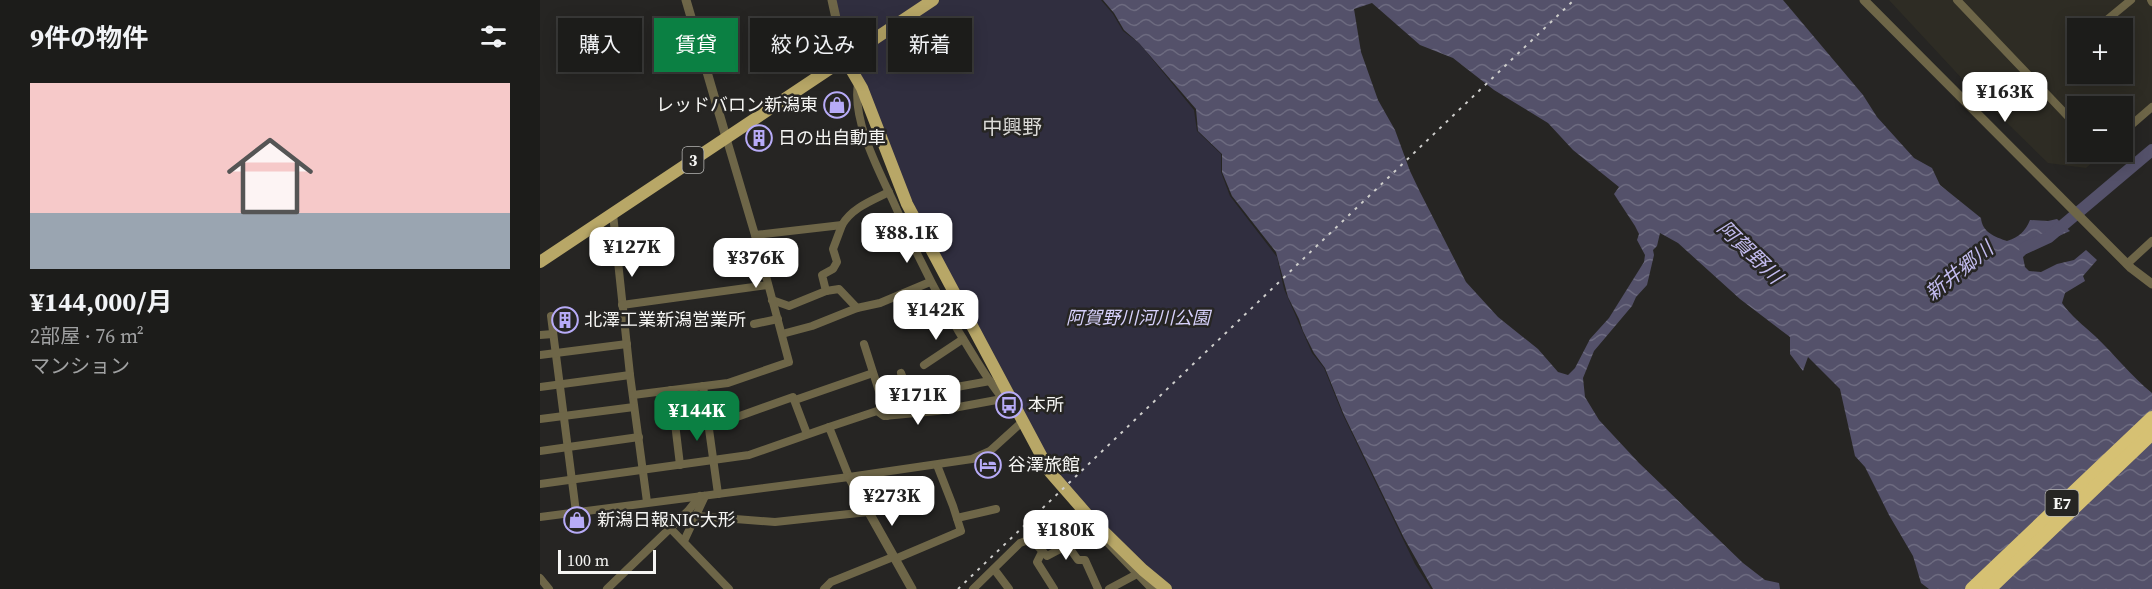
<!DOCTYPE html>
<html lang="ja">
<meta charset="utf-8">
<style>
body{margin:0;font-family:"Source Serif 4","Noto Sans JP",serif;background:#252523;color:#f1f3f6;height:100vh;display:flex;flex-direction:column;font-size:22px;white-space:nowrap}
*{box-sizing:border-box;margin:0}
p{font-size:20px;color:#a0a1a2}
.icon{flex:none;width:33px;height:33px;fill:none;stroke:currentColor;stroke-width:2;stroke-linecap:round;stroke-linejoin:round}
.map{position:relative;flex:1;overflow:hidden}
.drawer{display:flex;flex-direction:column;background:#1c1c1a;width:540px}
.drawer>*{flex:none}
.guide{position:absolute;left:18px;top:18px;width:570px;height:54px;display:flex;gap:12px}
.fabs{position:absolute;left:1527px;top:18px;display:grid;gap:12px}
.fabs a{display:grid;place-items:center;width:66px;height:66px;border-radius:0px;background:#1c1c1a;box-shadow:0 3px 15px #0003,0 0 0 2px #3a3a39;font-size:30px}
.scale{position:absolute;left:18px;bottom:15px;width:98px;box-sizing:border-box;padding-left:6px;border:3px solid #f5f5f3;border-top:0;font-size:16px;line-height:21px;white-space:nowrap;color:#f5f5f3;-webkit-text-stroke:4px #262523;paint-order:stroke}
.price{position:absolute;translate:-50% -51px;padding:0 14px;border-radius:12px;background:#fff;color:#222;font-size:20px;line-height:39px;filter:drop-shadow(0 2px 3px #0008)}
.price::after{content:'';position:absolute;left:50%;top:36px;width:18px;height:14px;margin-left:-9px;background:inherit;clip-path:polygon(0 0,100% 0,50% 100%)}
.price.on{background:#0b8043;color:#fff}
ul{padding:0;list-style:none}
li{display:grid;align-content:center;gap:12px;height:318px;padding:0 30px}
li+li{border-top:2px solid #3a3a39}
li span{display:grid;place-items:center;height:186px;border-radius:0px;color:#555}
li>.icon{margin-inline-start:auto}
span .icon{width:108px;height:108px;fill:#fffc;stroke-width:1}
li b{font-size:26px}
h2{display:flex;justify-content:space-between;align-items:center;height:72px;padding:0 30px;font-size:26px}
.chip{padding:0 21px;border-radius:0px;background:#1c1c1a;box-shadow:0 3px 15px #0003,0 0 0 2px #3a3a39;font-size:21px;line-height:54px}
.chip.on{background:#0b8043;color:#fff}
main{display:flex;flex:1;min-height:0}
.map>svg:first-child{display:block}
.built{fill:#2e2c24;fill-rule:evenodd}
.green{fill:#302e3f}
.water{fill:url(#water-waves);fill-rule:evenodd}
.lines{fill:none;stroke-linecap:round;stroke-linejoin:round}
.river{stroke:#54516a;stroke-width:12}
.minor{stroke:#6e6648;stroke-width:8}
.tertiary{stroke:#6e6648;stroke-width:9}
.primary{stroke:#b8a767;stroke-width:12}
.motorway{stroke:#d6c173;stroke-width:14}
.rail{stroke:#cececc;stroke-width:2;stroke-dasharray:3 6;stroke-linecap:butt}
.labels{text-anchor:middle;stroke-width:5;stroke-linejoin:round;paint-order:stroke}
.shield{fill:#262523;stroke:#b7b7b5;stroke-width:1.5}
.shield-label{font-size:16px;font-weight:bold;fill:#f5f5f3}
.poi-label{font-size:18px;fill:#f5f5f3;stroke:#262523;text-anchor:start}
.park-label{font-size:18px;font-style:italic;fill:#d7d1fb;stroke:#262523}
.neighbourhood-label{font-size:20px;fill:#dcdbd8;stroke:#262523}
.water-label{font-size:20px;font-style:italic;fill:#c3bcef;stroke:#262523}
</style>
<main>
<section class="drawer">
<h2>9件の物件<svg class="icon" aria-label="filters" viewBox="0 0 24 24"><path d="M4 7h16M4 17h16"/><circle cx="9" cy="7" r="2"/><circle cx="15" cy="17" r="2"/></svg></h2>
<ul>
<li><span style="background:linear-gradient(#f6c9c9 70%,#9aa5b1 0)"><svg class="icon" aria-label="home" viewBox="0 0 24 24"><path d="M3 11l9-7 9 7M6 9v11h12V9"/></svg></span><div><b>¥144,000/月</b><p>2部屋 · 76 m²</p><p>マンション</p></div></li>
</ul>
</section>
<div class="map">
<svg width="1612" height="589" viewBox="0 0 1612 589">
<defs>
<pattern id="water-waves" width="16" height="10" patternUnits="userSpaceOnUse" patternTransform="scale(1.5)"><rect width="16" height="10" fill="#54516a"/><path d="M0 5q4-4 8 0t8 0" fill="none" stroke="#6d6b80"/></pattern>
</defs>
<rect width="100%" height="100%" fill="#262523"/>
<path class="built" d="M1349 0H1612V109L1583 135 1582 106H1538V152H1564L1546 168 1508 163 1427 84ZM1538 28H1582V74H1538Z"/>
<polygon class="green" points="295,0 561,0 573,14 583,31 599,43 654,110 657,131 681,154 681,172 690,196 737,257 744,289 762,330 772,353 784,368 803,415 875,564 891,589 626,589 513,471 369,200 315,66 311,49 308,48"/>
<path class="water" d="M563 0H1243L1323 95 1337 117 1374 158 1392 168 1400 185 1441 218C1442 232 1455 237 1467 241 1479 237 1485 232 1490 220L1508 221 1517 219 1530 231 1519 236 1503 238 1483 257 1485 267 1489 271 1501 272 1517 264 1534 260 1546 250 1557 260 1543 276 1545 281 1525 293 1522 303C1531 316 1543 325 1555 336 1575 355 1591 376 1612 393V589H1389L1381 583 1373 556 1349 515 1325 467 1315 456 1300 389 1268 357 1263 371 1250 354V337L1200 299 1138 243 1120 233 1117 246 1113 250 1114 255 1107 285 1096 297 1092 306 1054 351 1043 378 1045 397 1059 420 1099 463 1203 563 1225 580 1239 583 1240 589H893L864 538 804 415 785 368 774 353 763 331 759 319 748 297 736 252 692 196 682 172V154L658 131 656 109 599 43 584 30 574 13ZM832 3 880 45 913 58 954 90 1008 123 1033 150 1079 187 1074 194 1095 226 1099 234 1097 240 1105 255 1104 262 1069 318 1050 339 1035 368 1028 375 1018 372 998 349 958 317 926 282 880 192 870 171 855 130 838 100 821 52 814 9Z"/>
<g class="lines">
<polyline class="river" points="1485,248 1509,237 1612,150"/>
<g class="minor">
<polyline points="1417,0 1538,127"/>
<polyline points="1611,0 1612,2"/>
<polyline points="1557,28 1591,0"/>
<path d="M318 84C312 120 338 169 353 201 376 254 402 306 433 355 445 374 457 394 473 411"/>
<polyline points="1582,133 1612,107"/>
<polyline points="73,214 90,375 107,502"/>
<path d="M215 235 302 225C312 208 331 201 349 192"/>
<polyline points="1587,264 1612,241"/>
<polyline points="286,291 282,275 293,269 297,262 293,249 302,225"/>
<polyline points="232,300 249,306 286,291 299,289 317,308"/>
<polyline points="82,305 228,285"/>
<polyline points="11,316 36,512"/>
<polyline points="214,324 238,319"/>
<polyline points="242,334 272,326 317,308 340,303 390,282"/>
<polyline points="0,335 13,334"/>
<polyline points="324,344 347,416"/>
<polyline points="0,355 87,344"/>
<polyline points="384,365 423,339"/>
<polyline points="163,386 178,494"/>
<polyline points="0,387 90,375"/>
<polyline points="367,389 372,395 450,381"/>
<polyline points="131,390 140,465"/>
<polyline points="93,395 188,383 249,362 215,235 186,137"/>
<polyline points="341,399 367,389 361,373"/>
<polyline points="255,400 333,373"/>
<polyline points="197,417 253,397 267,434"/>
<polyline points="0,419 94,407"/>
<polyline points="289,427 337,411 344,416 397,411 462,399"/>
<polyline points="0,451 99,437"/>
<polyline points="0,484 209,455 289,427 309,477"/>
<polyline points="157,516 235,522 328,512"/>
<polyline points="0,517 309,477 432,459 450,451 483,421 481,419"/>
<polyline points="417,518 456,509"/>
<polyline points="130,528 189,589"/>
<polyline points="565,540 612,589"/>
<polyline points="144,541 165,496"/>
<polyline points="528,546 538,560 545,560 558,589"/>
<polyline points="502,552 497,562 514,589"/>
<polyline points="355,559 421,531 413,506 397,465"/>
<polyline points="454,569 469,589"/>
<polyline points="0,578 9,589"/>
<polyline points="67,589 148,511 160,496"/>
<polyline points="284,589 291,582 353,557"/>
<polyline points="433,589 480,543 491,539 507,556 541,538 554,524"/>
<polyline points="569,589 597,574"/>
</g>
<g class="tertiary">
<polyline points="146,0 186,137"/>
<polyline points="292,0 305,59"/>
<polyline points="1324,0 1591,268 1612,284"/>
<polyline points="309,477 372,589"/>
</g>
<g class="primary">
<polyline points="305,59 322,88 367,204 510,472 551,519 603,570 626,589"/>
<polyline points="0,262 393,0"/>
</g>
<g class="motorway">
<polyline points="1432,589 1612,418"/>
<polyline points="1449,589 1612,433"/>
</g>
<polyline class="rail" points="418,589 1034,0"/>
</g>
<defs>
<g id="shop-ring" transform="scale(1.35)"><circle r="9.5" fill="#262523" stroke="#b7abf7" stroke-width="1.5"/><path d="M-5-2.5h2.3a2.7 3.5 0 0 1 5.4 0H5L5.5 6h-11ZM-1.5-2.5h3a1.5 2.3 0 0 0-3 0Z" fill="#b7abf7"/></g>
<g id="building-ring" transform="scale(1.35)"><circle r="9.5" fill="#262523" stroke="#b7abf7" stroke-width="1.5"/><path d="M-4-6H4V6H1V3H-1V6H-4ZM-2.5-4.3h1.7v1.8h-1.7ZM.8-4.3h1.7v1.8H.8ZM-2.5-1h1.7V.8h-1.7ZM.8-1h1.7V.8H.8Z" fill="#b7abf7"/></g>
<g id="bus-ring" transform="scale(1.35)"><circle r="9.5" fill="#262523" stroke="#b7abf7" stroke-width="1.5"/><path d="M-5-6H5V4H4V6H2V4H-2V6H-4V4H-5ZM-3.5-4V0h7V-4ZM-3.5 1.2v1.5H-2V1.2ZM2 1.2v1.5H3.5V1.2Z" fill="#b7abf7"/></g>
<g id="hotel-ring" transform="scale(1.35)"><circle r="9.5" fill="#262523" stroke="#b7abf7" stroke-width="1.5"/><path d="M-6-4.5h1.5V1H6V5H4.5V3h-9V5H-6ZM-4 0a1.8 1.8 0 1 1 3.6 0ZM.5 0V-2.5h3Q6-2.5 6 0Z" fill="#b7abf7"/></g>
</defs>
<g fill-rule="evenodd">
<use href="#shop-ring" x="297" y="105"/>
<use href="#building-ring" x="219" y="138"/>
<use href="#building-ring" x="25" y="320"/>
<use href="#bus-ring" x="469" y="405"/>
<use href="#hotel-ring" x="448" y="465"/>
<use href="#shop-ring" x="37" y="520"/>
</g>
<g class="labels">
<g class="shield">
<rect x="142.5" y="147" width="21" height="26" rx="4.5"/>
<rect x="1505.5" y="490" width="33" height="26" rx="4.5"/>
</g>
<g class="shield-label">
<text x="153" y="166">3</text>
<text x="1522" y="509">E7</text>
</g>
<g class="poi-label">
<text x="278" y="111" text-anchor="end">レッドバロン新潟東</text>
<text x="238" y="144">日の出自動車</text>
<text x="44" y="326">北澤工業新潟営業所</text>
<text x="488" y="411">本所</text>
<text x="468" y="471">谷澤旅館</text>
<text x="57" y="526">新潟日報NIC大形</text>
</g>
<g class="park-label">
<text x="598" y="324">阿賀野川河川公園</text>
</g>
<g class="neighbourhood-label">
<text x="472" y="134">中興野</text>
</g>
<g class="water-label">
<text transform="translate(1210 252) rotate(44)" y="7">阿賀野川</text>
<text transform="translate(1419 271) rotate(-39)" y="7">新井郷川</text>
</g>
</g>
</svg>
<div class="fabs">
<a>+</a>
<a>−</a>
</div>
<div class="scale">100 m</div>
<b class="price" style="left:1465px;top:123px">¥163K</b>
<b class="price" style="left:367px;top:264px">¥88.1K</b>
<b class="price" style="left:92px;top:278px">¥127K</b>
<b class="price" style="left:216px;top:289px">¥376K</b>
<b class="price" style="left:396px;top:341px">¥142K</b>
<b class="price" style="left:378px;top:426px">¥171K</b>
<b class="price on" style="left:157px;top:442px">¥144K</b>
<b class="price" style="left:352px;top:527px">¥273K</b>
<b class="price" style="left:526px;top:561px">¥180K</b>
<div class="guide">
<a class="chip">購入</a>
<a class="chip on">賃貸</a>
<a class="chip">絞り込み</a>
<a class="chip">新着</a>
</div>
</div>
</main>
